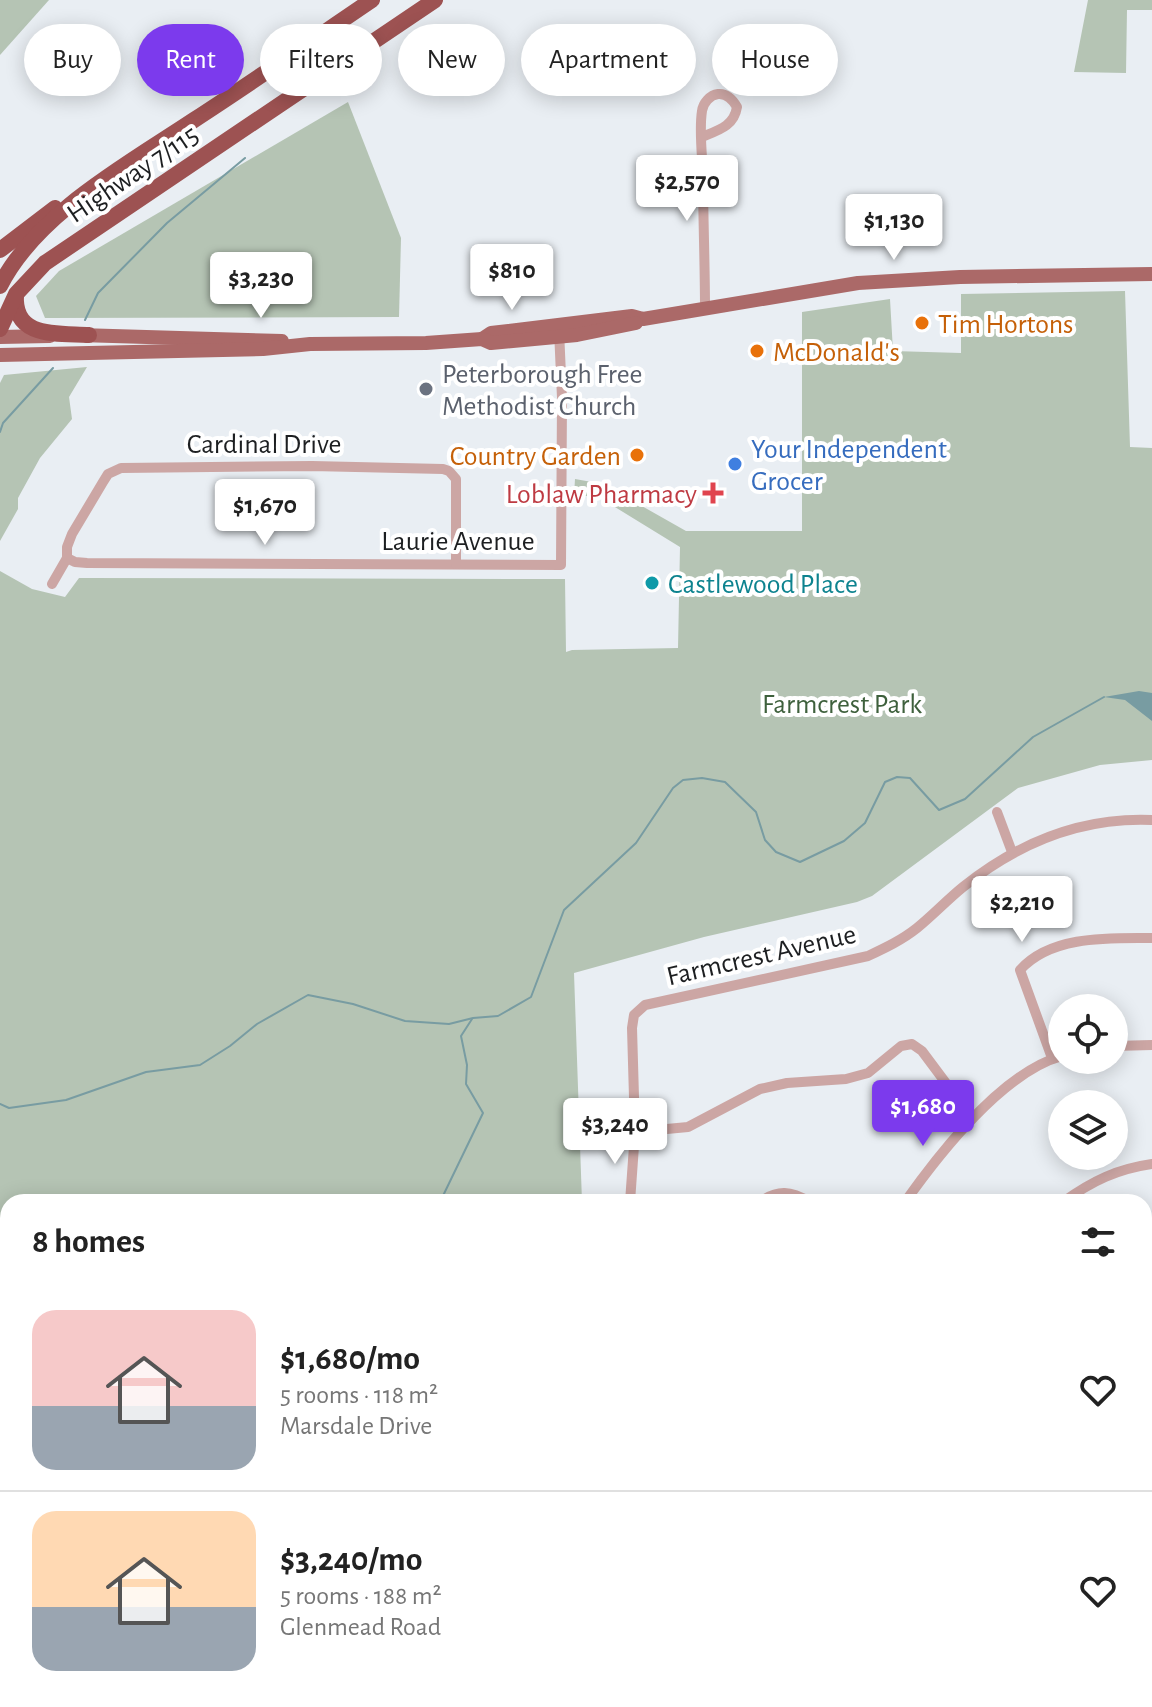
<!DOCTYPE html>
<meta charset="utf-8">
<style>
body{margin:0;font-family:"Alegreya Sans",sans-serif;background:#f2f2f2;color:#222;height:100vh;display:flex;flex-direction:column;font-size:30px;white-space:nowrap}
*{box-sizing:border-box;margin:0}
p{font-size:26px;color:#767676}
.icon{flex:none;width:44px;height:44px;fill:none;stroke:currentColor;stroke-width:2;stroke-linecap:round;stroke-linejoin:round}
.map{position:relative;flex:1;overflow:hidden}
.sheet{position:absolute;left:0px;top:1194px;width:1152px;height:514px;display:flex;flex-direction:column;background:#fff;border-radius:24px 24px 0 0;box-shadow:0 4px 20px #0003}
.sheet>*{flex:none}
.hud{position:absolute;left:24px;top:24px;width:1104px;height:72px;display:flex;gap:16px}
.fabs{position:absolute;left:1048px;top:994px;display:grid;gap:16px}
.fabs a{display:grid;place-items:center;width:80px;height:80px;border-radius:50%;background:#fff;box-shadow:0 4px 20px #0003;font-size:40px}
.price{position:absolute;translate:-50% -68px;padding:0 18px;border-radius:8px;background:#fff;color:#222;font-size:26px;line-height:52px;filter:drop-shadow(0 2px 4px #0008)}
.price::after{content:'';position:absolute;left:50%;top:48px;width:24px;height:18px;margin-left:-12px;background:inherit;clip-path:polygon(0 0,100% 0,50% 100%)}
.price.on{background:#7c3aed;color:#fff}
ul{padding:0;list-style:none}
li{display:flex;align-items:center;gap:24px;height:200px;padding:0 32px}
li+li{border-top:2px solid #e0e0e0}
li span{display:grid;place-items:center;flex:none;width:224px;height:160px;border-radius:24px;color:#555}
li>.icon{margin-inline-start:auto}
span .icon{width:96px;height:96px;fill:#fffc;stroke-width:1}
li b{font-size:34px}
h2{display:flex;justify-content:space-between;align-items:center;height:96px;padding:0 32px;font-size:34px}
.tag{padding:0 28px;border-radius:36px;background:#fff;box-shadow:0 4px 20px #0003;font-size:28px;line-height:72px}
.tag.on{background:#7c3aed;color:#fff}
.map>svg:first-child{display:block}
.green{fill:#b5c4b4}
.water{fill:#789ca2}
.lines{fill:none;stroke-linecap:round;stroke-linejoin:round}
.stream{stroke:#789ca2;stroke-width:2}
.minor{stroke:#cca6a4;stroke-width:10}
.major{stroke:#ab6968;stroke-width:14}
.highway{stroke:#9d5252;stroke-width:16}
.food-dot{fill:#e8710a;stroke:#fff;stroke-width:3}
.worship-dot{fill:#6b7280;stroke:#fff;stroke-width:3}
.shop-dot{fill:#3f7fe0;stroke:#fff;stroke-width:3}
.health-dot{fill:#e0444e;stroke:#fff;stroke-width:3}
.culture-dot{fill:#0f9aa8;stroke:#fff;stroke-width:3}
.labels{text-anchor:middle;stroke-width:8;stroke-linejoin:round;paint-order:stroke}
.street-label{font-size:28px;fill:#1d1f21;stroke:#fff}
.food-label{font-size:28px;fill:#c56008;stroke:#fff;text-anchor:start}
.worship-label{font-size:28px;fill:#5b616d;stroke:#fff;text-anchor:start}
.shop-label{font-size:28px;fill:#366cbe;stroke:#fff;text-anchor:start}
.health-label{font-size:28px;fill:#be3a42;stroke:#fff;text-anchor:end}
.culture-label{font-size:28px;fill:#0d838f;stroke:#fff;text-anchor:start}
.park-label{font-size:28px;fill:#3e603c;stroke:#fff}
</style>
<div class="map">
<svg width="1152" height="1707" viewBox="0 0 1152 1707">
<rect width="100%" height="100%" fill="#e9eef3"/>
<g class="green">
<polygon points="0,0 49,0 0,55"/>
<polygon points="1088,0 1152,0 1152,10 1127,10 1126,73 1074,72"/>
<polygon points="348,102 401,238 399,317 45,318 36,296 59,271"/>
<polygon points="1125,291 1130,447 1152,448 1152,760 1100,765 1018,788 872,896 857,902 704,937 574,973 582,1202 8,1202 8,1700 159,1700 156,1707 0,1707 0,571 32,589 65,597 79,578 565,579 566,652 572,650 678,648 680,547 597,496 574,496 575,479 603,484 686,531 802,531 802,312 890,299 893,351 961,353 961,294"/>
<polygon points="87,367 69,397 72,419 40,458 18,498 18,509 0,541 0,383 4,375"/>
<polygon points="1152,1401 1152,1707 1019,1707 1019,1700 1144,1700 1144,1413"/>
</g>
<polygon class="water" points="1139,691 1152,693 1152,721 1125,700 1104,697"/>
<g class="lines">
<g class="stream">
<polyline points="85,320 98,293 167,223 245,158"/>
<polyline points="0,432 3,423 53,368"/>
<polyline points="0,1104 9,1108 66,1100 146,1072 200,1065 230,1046 257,1024 308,995 353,1004 405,1021 449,1024 473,1018 498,1016 531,997 564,910 636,843 673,788 683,780 702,778 725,782 756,812 765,840 776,852 800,862 844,841 865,823 885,782 897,777 910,778 939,810 965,799 1033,737 1104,697"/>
<polyline points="440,1202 483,1113 466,1084 467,1065 461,1036 472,1019"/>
<polyline points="0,1448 8,1450"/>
</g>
<g class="minor">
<path d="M702 137C719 130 734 126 737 107 733 100 727 93 718 94 710 95 703 103 702 111 699 130 702 153 703 173 703 218 705 264 705 309"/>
<polyline points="67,558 75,562 87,563 561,565 562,398 559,330"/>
<polyline points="52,584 67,558 67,547 72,534 103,482 108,474 121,468 312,466 443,469 449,471 456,479 456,564"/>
<polyline points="997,812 1012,852"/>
<polyline points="1114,1046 1152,1045"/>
<path d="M1052 1058 1020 970C1051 935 1110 938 1152 938"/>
<polyline points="635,1132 688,1127 760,1089 787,1083 846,1079 868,1073 901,1046 912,1044 922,1051 972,1118"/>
<path d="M630 1202 635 1132 632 1028 634 1015 645 1005 868 956C885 948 902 940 917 928 933 915 947 900 963 887 1018 843 1081 817 1152 820"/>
<path d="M760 1202C778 1189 791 1191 810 1202"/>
<path d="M905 1202C939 1154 1003 1072 1062 1056"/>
<path d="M1063 1202C1092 1181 1117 1169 1152 1164"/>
<polyline points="1144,1306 1152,1295"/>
<polyline points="635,1700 635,1707"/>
<polyline points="735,1700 735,1707"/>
<polyline points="232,1707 239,1700"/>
<polyline points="787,1707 796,1700"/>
<polyline points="947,1707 947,1700"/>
</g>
<g class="major">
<polyline points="79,335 282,341"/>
<polyline points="0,337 50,336"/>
<polyline points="482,339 491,333 632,316 643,319 858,283 960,277 1152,274"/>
<polyline points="0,355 263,349 310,344 426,343 482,339 491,343 577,335 636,323"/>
</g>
<g class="highway">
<polyline points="0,250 55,208"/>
<path d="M0 286C36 214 128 164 194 120 254 81 313 40 372 0"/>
<path d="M16 295C13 339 58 333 89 335"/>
<polyline points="0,329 16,294 45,263 435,0"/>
</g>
</g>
<g class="food-dot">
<circle cx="922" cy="323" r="8"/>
<circle cx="757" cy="351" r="8"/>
<circle cx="637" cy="455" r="8"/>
</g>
<circle class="worship-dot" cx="426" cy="389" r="8"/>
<circle class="shop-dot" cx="735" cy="464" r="8"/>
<path class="health-dot" d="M709 481h8v8h8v8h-8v8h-8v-8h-8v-8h8z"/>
<circle class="culture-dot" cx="652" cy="583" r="8"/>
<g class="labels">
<g class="street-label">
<text transform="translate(132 173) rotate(-34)" y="10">Highway 7/115</text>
<text x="264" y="453">Cardinal Drive</text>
<text x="458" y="550">Laurie Avenue</text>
<text transform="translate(761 954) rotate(-13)" y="10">Farmcrest Avenue</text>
</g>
<g class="food-label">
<text x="938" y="333">Tim Hortons</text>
<text x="773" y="361">McDonald's</text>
<text x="621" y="465" text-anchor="end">Country Garden</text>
</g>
<g class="worship-label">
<text x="442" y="383">Peterborough Free<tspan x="442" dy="32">Methodist Church</tspan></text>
</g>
<g class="shop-label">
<text x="751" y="458">Your Independent<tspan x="751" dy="32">Grocer</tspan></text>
</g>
<g class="health-label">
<text x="697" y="503">Loblaw Pharmacy</text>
</g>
<g class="culture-label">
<text x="668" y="593">Castlewood Place</text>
</g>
<g class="park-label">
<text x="842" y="713">Farmcrest Park</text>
</g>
</g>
</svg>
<div class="fabs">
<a><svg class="icon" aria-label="locate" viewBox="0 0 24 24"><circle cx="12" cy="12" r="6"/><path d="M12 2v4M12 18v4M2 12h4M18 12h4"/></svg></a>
<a><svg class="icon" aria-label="layers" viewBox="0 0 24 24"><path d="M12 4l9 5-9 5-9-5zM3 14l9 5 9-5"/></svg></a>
</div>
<b class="price" style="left:687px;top:223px">$2,570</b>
<b class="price" style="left:894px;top:262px">$1,130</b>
<b class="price" style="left:512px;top:312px">$810</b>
<b class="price" style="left:261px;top:320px">$3,230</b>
<b class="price" style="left:265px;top:547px">$1,670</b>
<b class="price" style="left:1022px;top:944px">$2,210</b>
<b class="price on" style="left:923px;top:1148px">$1,680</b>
<b class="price" style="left:615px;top:1166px">$3,240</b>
<div class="hud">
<a class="tag">Buy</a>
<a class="tag on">Rent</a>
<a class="tag">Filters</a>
<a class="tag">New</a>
<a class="tag">Apartment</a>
<a class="tag">House</a>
</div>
<section class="sheet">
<h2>8 homes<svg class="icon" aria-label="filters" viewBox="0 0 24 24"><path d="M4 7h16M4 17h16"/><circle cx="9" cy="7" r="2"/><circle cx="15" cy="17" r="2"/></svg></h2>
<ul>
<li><span style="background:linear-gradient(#f6c9c9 60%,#9aa5b1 0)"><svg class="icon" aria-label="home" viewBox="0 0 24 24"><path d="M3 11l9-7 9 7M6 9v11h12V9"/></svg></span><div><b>$1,680/mo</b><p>5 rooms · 118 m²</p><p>Marsdale Drive</p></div><svg class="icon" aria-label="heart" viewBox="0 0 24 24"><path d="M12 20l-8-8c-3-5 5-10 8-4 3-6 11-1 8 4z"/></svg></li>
<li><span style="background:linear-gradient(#ffd9b3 60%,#9aa5b1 0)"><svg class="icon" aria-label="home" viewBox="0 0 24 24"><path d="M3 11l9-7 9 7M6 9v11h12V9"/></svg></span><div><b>$3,240/mo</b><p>5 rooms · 188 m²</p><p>Glenmead Road</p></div><svg class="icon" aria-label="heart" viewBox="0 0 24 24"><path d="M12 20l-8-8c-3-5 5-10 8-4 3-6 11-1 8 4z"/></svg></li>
</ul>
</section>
</div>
